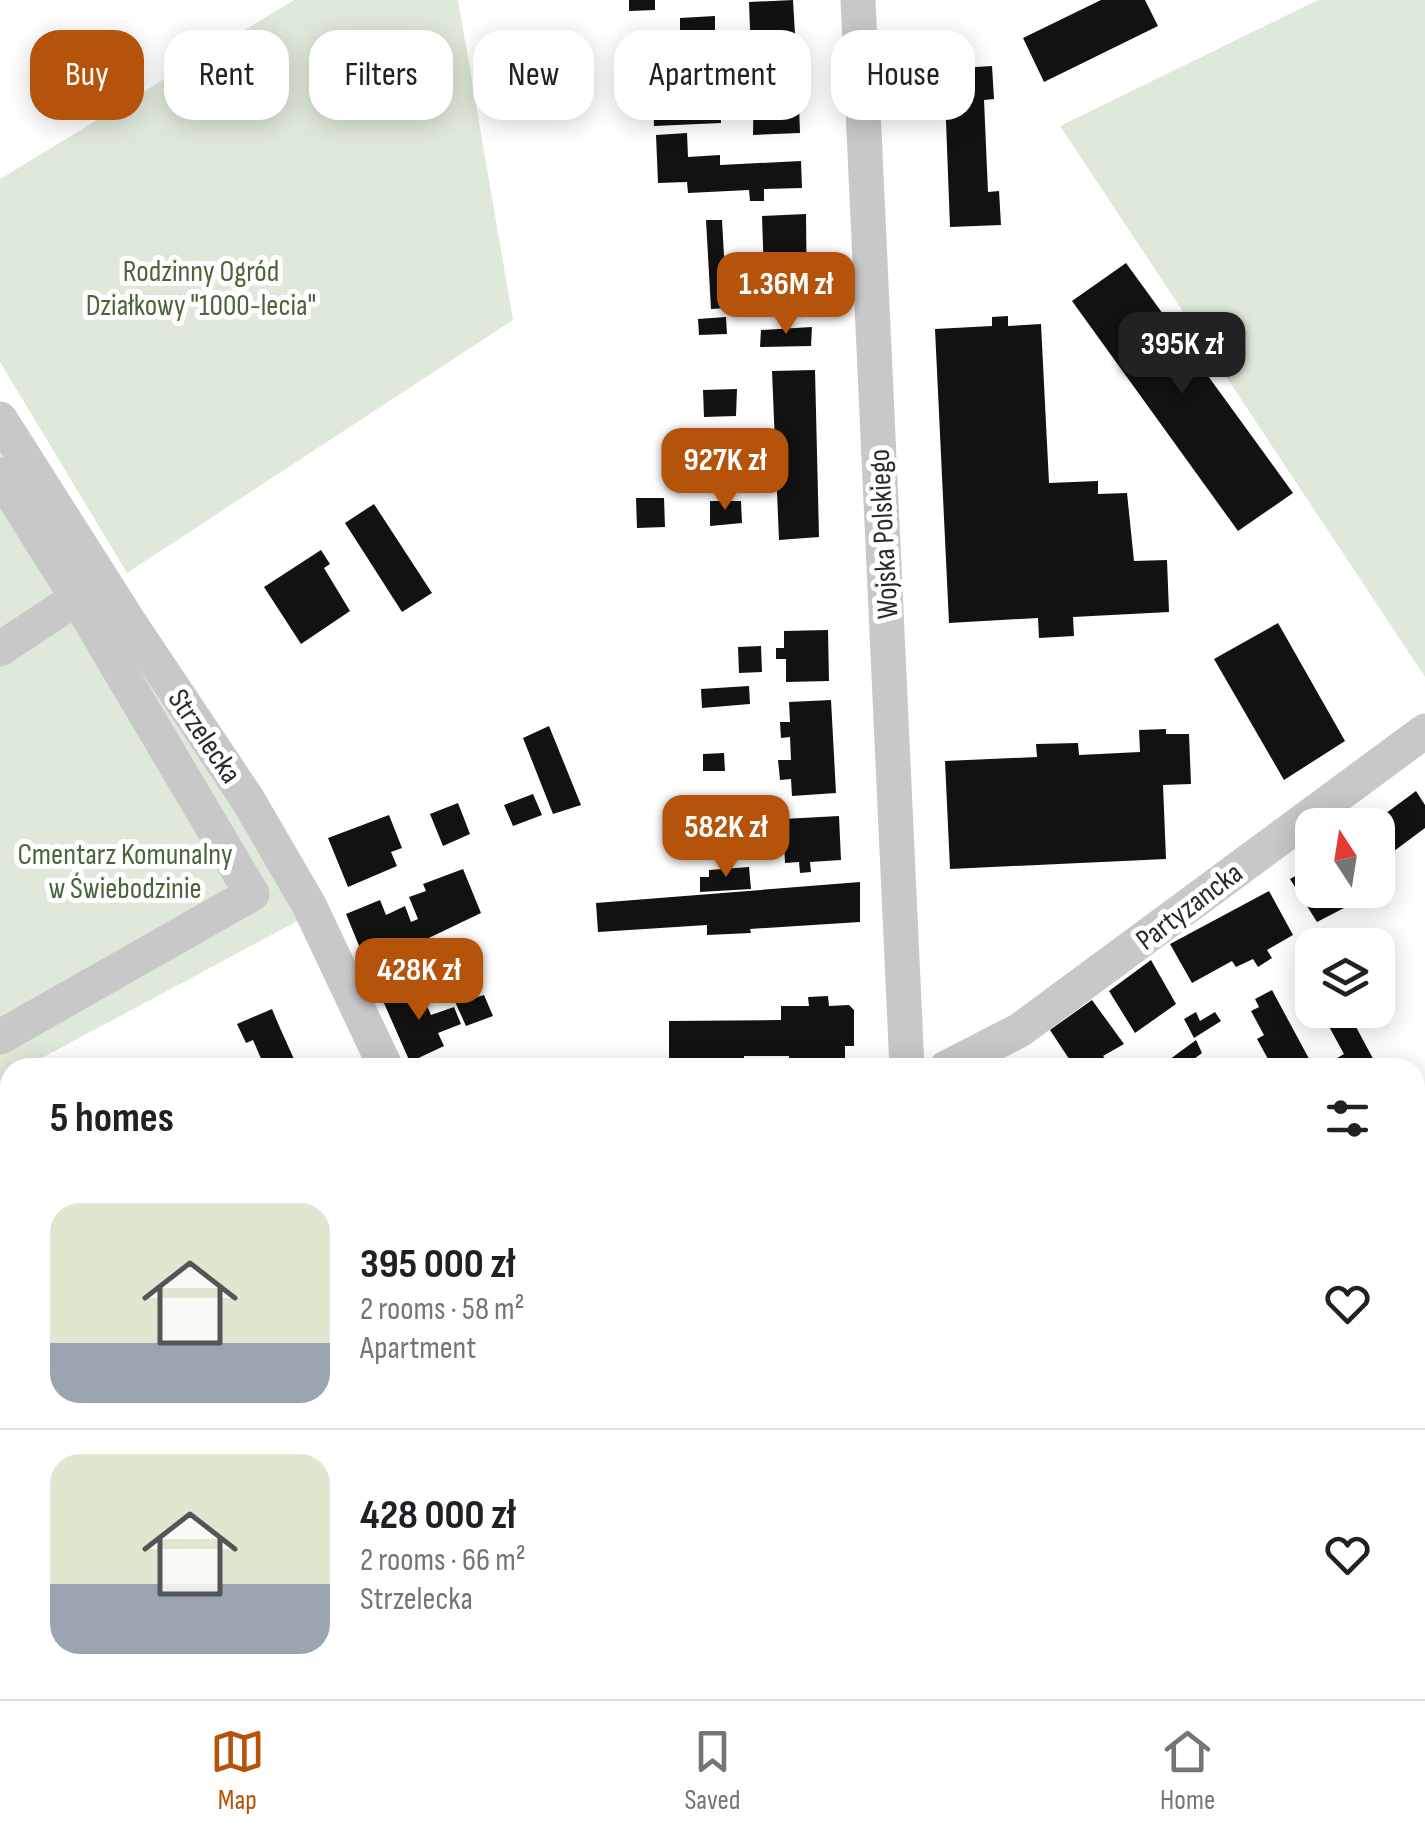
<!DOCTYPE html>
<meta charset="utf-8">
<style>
body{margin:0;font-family:"Sofia Sans Condensed",sans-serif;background:#f2f2f2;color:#202124;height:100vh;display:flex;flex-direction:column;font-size:38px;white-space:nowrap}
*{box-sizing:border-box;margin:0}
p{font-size:32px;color:#757577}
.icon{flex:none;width:55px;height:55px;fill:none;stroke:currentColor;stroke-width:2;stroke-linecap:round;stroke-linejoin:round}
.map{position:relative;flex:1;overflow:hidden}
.sheet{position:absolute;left:0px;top:1058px;width:1425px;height:642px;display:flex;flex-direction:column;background:#fff;border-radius:30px 30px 0 0;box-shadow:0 5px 25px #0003}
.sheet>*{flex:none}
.top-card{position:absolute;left:30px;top:30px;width:1365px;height:90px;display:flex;gap:20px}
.needle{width:65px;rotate:348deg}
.fabs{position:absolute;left:1295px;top:808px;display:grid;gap:20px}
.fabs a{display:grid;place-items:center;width:100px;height:100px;border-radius:20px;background:#fff;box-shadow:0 5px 25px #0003;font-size:50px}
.price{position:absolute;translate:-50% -85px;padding:0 22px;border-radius:20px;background:#b45309;color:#fff;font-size:32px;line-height:65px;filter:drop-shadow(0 2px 5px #0008)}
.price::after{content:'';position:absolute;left:50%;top:60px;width:30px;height:22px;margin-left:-15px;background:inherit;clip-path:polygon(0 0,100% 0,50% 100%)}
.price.current{background:#222;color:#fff}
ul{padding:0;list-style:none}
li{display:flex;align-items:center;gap:30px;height:250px;padding:0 50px}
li+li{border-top:2px solid #e0e0e0}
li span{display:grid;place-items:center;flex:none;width:280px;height:200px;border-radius:30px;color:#555}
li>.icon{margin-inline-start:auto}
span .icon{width:120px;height:120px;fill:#fffc;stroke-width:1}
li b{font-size:42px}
h2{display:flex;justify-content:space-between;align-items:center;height:120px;padding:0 50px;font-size:42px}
.pill{padding:0 35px;border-radius:30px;background:#fff;box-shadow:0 5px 25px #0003;font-size:35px;line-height:90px}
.pill.current{background:#b45309;color:#fff}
.dock{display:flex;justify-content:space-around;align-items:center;height:140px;border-top:2px solid #e0e0e0;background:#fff;font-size:28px;color:#757577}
.dock a{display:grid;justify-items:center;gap:5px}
.dock .current{color:#b45309}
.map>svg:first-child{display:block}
.green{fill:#dfe9d9}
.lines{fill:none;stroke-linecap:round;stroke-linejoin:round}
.stream{stroke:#c5d5e9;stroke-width:9}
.building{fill:#121212}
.minor{stroke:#c8c8c8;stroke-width:35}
.labels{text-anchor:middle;stroke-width:10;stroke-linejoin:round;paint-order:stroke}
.park-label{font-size:30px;fill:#48663a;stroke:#fff}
.street-label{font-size:30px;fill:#2b2b2b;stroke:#fff}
</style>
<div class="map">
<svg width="1425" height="1699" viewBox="0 0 1425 1699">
<rect width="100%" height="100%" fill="#fff"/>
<g class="green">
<polygon points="294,0 458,0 513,320 127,573 0,362 0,179"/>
<polygon points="1318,0 1425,0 1425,677 1060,126"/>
<polygon points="0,438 303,918 25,1067 10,1068 10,1076 0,1081"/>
<polygon points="177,1690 375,1690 179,1699"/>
</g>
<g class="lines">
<polyline class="stream" points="1415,1364 1425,1360"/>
</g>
<g class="building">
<polygon points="629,0 655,0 655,10 629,11"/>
<polygon points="793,0 796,52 751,55 749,2"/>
<polygon points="1101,0 1145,0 1158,26 1044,82 1023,38"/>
<polygon points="715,16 715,42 680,43 680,18"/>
<polygon points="992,66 994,99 984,100 988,192 999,191 1001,225 950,227 944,69"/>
<polygon points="683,70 684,98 720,97 721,123 654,126 652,71"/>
<polygon points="798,78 800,133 753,135 754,81"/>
<polygon points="687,133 688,157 720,155 720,165 801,161 802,188 764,189 764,201 750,201 749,190 688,193 687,182 658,183 656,135"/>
<polygon points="806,214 807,306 765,307 762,216"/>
<polygon points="706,220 722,220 727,308 711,309"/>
<polygon points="1126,263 1293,493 1238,531 1072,301"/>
<polygon points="1008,316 1008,326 1041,324 1049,483 1098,481 1098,494 1127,493 1134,561 1167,560 1169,612 1073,617 1074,636 1039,638 1038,618 949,623 935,329 992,326 992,317"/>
<polygon points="726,317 727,334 699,335 698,319"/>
<polygon points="812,327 811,346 760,347 761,330"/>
<polygon points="815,370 819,537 779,540 772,371"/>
<polygon points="737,389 736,416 704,417 703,390"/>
<polygon points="739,442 738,468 705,469 706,443"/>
<polygon points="636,498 664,498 665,527 637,528"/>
<polygon points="710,501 741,501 742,523 710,526"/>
<polygon points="374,504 432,593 402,612 345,523"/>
<polygon points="321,550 330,564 324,568 350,611 301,644 264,587"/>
<polygon points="1278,623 1345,741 1284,780 1214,659"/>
<polygon points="828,630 829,681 786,682 786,659 776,659 776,648 784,648 784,631"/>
<polygon points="761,646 762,672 739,673 738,647"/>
<polygon points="749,686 750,704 702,708 701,689"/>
<polygon points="831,700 836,793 792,796 791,779 780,780 778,760 791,760 790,737 781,738 780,722 790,722 789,702"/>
<polygon points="549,726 581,805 553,814 523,738"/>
<polygon points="1166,729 1166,734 1189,734 1191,784 1163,785 1166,859 950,869 945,761 1037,757 1036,744 1078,743 1079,755 1140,752 1139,730"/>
<polygon points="724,753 725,771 703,771 703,754"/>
<polygon points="1416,791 1425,805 1425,828 1386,857 1383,852 1378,856 1378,825 1370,825"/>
<polygon points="533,794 542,815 513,826 504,805"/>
<polygon points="752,798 753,820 690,822 689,801"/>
<polygon points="458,803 470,834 443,846 430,814"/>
<polygon points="389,815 402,848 391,852 397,866 348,887 328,838"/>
<polygon points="839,816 841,860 810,862 811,872 800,873 799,862 785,863 783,819"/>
<polygon points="749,867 751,889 700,892 700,877 709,877 709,870"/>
<polygon points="1312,867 1312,890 1373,893 1317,922 1290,879"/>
<polygon points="463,869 481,913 412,946 417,956 371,975 346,914 380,900 386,915 405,906 411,922 418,919 409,897 426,891 423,884"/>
<polygon points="860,882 860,922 750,929 751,933 707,935 707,925 598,932 596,903"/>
<polygon points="1269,891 1293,935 1267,950 1272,958 1258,967 1253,959 1236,967 1232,961 1192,983 1170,944"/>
<polygon points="1151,960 1176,1004 1135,1033 1109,991"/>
<polygon points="464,977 474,998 484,995 493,1016 466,1026 447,984"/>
<polygon points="418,986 431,1015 454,1007 461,1024 438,1033 444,1046 410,1062 383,1001"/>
<polygon points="1272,990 1314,1068 1273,1068 1257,1039 1264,1035 1251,1011 1259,1007 1255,999"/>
<polygon points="828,996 829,1006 849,1005 854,1010 854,1046 845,1046 845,1068 789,1068 789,1056 744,1056 744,1068 669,1068 669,1021 781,1020 781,1006 809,1006 808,997"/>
<polygon points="1092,1000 1124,1044 1103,1056 1107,1061 1098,1068 1075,1068 1050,1030"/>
<polygon points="272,1009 280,1028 298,1068 265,1068 253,1040 246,1043 237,1024"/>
<polygon points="1320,1010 1347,1010 1378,1068 1320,1068 1344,1054"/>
<polygon points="1196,1012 1200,1021 1215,1012 1221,1021 1194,1038 1184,1019"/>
<polygon points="1196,1040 1202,1053 1182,1068 1158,1068"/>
<polygon points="10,1175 10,1375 9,1375 0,1345 0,1178"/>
<polygon points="10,1660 10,1690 68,1690 68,1699 0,1699 0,1661"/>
<polygon points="888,1690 997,1690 1002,1699 892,1699"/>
<polygon points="1146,1690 1201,1690 1191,1699 1146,1699 1142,1692"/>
<polygon points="1259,1690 1327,1690 1332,1699 1264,1699"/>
</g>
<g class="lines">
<g class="minor">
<polyline points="858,0 907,1068"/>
<polyline points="0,419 129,622 248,800 309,905 386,1068"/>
<polyline points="0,475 77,598 0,649"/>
<polyline points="0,1037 252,894 77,598 104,583"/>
<polyline points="946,1068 1020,1030 1425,731"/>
<polyline points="0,1539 10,1543"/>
<polyline points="141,1699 143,1690"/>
<path d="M466 1699C515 1695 576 1682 623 1699"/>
<polyline points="773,1699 775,1690"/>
</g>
</g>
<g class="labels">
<g class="park-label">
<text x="201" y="281">Rodzinny Ogród<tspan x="201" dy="34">Działkowy "1000-lecia"</tspan></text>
<text x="125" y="864">Cmentarz Komunalny<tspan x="125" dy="34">w Świebodzinie</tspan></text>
</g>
<g class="street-label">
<text transform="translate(883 534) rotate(-93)" y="10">Wojska Polskiego</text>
<text transform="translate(205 736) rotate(56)" y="10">Strzelecka</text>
<text transform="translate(1189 906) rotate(-37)" y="10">Partyzancka</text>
</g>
</g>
</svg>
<div class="fabs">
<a><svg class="needle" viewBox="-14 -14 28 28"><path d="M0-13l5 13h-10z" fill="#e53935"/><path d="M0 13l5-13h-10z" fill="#757577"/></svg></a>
<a><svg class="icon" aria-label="layers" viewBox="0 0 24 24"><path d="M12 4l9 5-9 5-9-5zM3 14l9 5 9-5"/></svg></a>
</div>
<b class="price" style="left:786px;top:337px">1.36M zł</b>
<b class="price current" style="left:1182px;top:397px">395K zł</b>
<b class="price" style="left:725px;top:513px">927K zł</b>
<b class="price" style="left:726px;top:880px">582K zł</b>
<b class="price" style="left:419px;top:1023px">428K zł</b>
<div class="top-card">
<a class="pill current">Buy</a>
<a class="pill">Rent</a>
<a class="pill">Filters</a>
<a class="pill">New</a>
<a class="pill">Apartment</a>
<a class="pill">House</a>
</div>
<section class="sheet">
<h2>5 homes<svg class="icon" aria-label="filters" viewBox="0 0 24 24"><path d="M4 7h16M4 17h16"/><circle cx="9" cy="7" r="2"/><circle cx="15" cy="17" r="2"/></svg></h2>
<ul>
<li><span style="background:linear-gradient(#dfe7d0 70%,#9aa5b1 0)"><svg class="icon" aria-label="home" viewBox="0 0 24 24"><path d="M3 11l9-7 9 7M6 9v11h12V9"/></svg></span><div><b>395 000 zł</b><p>2 rooms · 58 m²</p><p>Apartment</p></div><svg class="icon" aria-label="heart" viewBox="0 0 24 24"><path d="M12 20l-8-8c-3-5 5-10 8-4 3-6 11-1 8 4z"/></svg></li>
<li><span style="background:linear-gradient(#dfe7d0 65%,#9aa5b1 0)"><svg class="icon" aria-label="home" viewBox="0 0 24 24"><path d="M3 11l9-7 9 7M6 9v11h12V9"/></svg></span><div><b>428 000 zł</b><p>2 rooms · 66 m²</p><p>Strzelecka</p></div><svg class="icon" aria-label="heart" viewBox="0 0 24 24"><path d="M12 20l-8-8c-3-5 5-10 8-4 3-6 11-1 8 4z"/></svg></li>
</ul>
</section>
</div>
<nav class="dock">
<a class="current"><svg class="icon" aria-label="map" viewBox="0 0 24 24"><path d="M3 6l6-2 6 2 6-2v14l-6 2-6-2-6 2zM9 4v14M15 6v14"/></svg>Map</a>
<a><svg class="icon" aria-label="saved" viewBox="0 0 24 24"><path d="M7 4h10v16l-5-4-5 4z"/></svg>Saved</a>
<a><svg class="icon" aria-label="home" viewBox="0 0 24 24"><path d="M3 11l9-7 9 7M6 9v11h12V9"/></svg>Home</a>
</nav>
